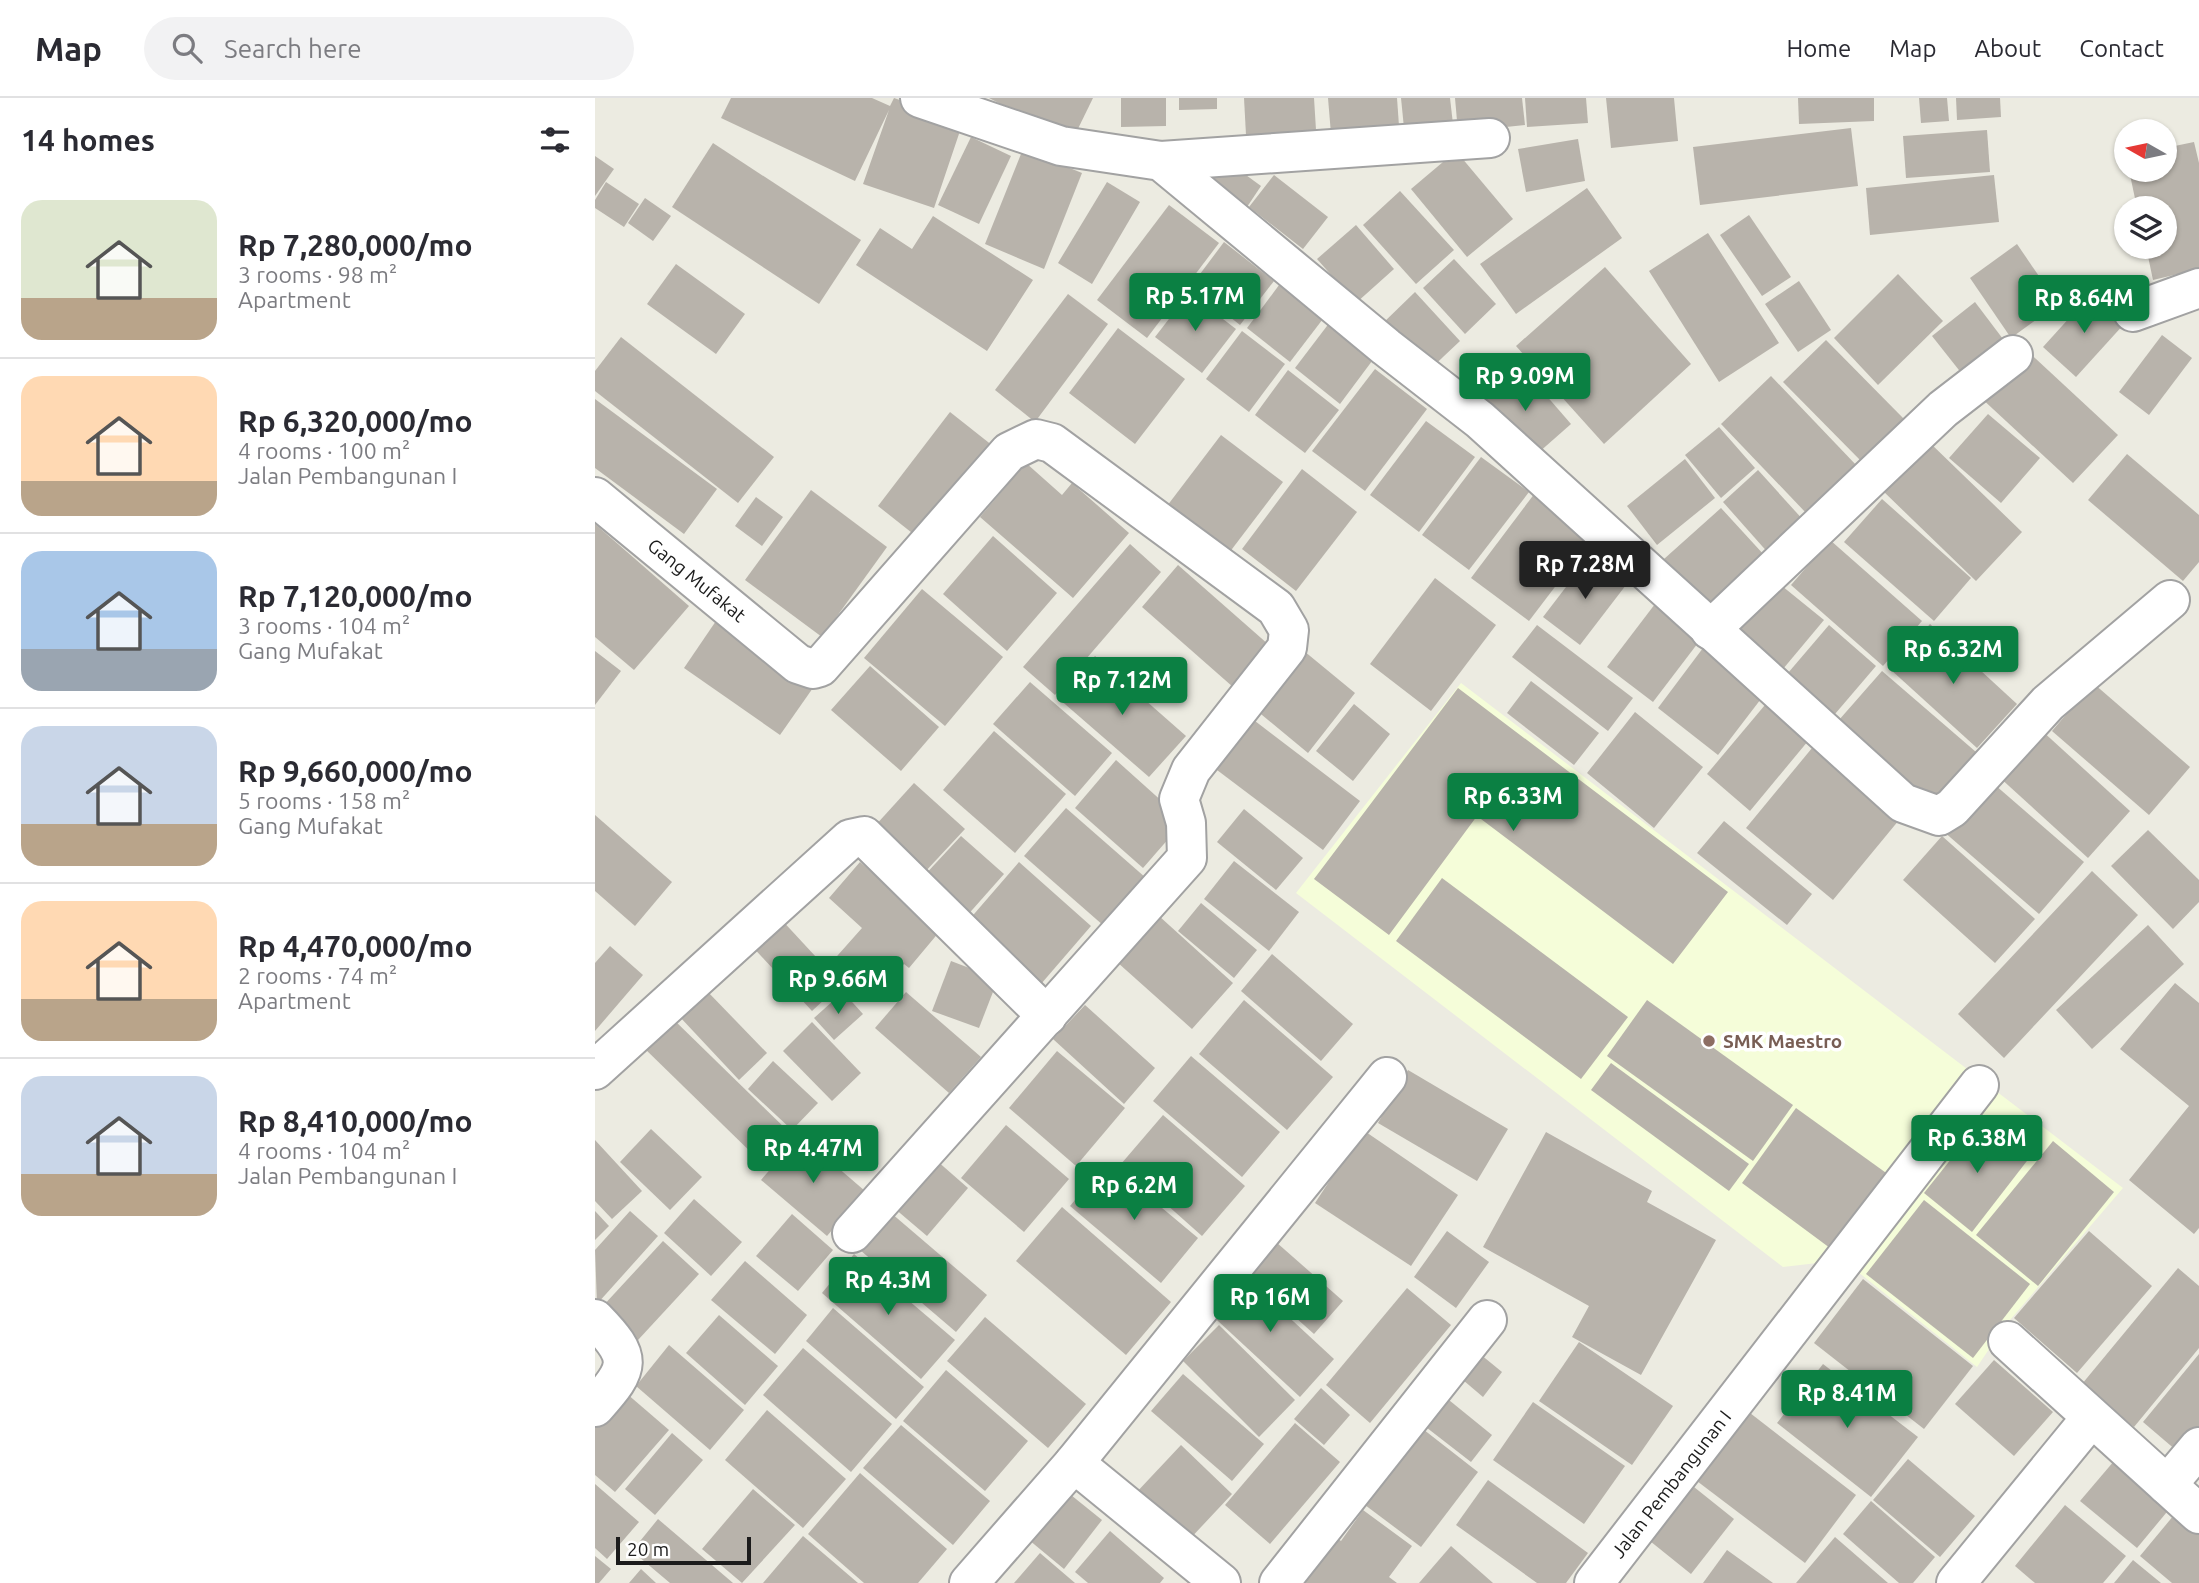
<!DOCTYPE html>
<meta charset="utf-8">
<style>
body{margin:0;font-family:Ubuntu,sans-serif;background:#f2f2f3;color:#2b2b33;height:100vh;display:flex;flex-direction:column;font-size:26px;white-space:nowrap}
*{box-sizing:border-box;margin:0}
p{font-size:23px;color:#7c7c81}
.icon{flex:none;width:38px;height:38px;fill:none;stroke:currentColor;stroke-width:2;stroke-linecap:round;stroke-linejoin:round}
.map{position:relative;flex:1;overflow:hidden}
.panel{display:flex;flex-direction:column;background:#fff;width:595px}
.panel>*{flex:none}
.needle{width:46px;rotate:279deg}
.fabs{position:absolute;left:1519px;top:21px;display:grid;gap:14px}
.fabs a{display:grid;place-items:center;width:63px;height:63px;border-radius:50%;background:#fff;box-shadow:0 2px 5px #0004;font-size:35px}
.scale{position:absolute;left:21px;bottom:18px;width:135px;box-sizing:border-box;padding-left:7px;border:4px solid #1b1b1b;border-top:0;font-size:19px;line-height:24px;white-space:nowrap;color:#1b1b1b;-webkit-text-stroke:5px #fff;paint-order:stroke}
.price{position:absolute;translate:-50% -60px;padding:0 16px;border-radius:7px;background:#0b8043;color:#fff;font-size:23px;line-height:46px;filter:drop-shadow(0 2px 4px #0008)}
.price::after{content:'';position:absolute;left:50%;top:42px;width:21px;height:16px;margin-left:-10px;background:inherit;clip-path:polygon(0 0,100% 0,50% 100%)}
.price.on{background:#222;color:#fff}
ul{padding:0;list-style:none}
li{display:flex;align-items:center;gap:21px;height:175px;padding:0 21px}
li+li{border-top:2px solid #e1e1e2}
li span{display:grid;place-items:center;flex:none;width:196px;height:140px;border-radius:21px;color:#555}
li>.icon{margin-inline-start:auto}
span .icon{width:84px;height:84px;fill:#fffc;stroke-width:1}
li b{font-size:30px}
h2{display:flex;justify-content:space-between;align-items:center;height:84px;padding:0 21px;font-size:30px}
header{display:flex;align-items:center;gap:42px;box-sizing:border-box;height:98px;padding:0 35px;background:#fff;border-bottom:2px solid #e1e1e2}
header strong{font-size:33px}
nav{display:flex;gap:38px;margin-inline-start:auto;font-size:24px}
.search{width:490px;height:63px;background:#f2f2f3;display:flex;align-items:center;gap:18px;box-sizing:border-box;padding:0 24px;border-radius:38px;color:#7c7c81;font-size:26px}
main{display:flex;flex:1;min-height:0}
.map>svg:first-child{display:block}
.education{fill:#f5fdd9}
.building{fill:#b8b3ab}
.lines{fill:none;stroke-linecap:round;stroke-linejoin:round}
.street-casing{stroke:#a2a2a2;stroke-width:42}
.street{stroke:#fff;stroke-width:38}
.education-dot{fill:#8d6e63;stroke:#fff;stroke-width:2.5}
.labels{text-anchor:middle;stroke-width:7;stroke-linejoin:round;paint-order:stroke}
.street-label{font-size:19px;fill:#1b1b1b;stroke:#fff}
.education-label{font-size:19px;font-weight:bold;fill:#785e54;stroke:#fff;text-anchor:start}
</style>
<header>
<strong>Map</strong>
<div class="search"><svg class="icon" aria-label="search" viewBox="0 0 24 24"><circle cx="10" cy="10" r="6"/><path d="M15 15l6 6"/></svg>Search here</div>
<nav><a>Home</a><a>Map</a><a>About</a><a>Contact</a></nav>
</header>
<main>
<section class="panel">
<h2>14 homes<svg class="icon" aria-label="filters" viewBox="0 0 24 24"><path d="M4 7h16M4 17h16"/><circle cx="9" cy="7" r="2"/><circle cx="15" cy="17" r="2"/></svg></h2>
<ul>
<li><span style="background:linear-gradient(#dfe7d0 70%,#b9a48a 0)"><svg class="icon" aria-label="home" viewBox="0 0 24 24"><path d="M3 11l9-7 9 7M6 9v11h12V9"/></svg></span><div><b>Rp 7,280,000/mo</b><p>3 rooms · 98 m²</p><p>Apartment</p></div></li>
<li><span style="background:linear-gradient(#ffd9b3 75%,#b9a48a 0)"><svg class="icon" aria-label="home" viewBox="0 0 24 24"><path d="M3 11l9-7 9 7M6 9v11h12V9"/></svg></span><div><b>Rp 6,320,000/mo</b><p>4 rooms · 100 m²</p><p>Jalan Pembangunan I</p></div></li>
<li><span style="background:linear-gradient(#a9c7e8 70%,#9aa5b1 0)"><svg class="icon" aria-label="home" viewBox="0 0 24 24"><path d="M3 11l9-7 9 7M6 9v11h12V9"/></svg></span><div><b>Rp 7,120,000/mo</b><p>3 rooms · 104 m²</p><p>Gang Mufakat</p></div></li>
<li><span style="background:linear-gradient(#c9d6e8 70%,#b9a48a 0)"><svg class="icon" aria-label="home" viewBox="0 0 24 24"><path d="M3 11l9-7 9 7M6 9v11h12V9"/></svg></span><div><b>Rp 9,660,000/mo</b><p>5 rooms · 158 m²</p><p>Gang Mufakat</p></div></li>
<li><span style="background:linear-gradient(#ffd9b3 70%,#b9a48a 0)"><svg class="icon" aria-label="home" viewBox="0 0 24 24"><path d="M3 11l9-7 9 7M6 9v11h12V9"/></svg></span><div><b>Rp 4,470,000/mo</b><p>2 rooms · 74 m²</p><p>Apartment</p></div></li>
<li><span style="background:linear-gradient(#c9d6e8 70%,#b9a48a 0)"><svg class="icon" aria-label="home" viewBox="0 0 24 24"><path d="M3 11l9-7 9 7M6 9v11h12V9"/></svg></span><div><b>Rp 8,410,000/mo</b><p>4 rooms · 104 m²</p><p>Jalan Pembangunan I</p></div></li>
</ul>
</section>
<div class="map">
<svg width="1604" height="1485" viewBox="0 0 1604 1485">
<rect width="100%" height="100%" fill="#ecebe1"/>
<polygon class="education" points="866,585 1528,1090 1409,1229 1382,1269 1248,1162 1188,1169 701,795"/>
<g class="building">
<polygon points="136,0 277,0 295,8 299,0 368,24 339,110 268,86 294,12 260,83 126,20"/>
<polygon points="394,0 498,0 477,43"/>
<polygon points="526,0 571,0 571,28 526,29"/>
<polygon points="584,0 622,0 622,11 584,12"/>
<polygon points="649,0 719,0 721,32 651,37"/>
<polygon points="733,0 802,0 805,42 737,48"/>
<polygon points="806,0 855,0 859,35 810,40"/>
<polygon points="860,0 927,0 930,27 863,34"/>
<polygon points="930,0 991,0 993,25 932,29"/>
<polygon points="1011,0 1079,0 1083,43 1016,50"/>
<polygon points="1203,0 1279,0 1279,23 1204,26"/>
<polygon points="1324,0 1352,0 1354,23 1326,25"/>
<polygon points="1361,0 1405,0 1406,19 1362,22"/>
<polygon points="1256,30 1263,88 1105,107 1098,49"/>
<polygon points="1392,32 1395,74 1311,80 1308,38"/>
<polygon points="376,39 416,58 384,126 343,107"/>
<polygon points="983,41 990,83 931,94 923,51"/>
<polygon points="1599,44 1604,65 1604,171 1558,182 1551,149 1570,149 1570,110 1542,110 1534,72 1570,72 1570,50"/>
<polygon points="118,45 266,142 224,206 77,109"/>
<polygon points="428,51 487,75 449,171 390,146"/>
<polygon points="861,53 918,121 872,159 816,91"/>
<polygon points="0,58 19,71 0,98"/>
<polygon points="629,61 666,88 644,121 606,94"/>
<polygon points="679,77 733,119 708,151 654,109"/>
<polygon points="1399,77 1404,124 1275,137 1271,90"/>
<polygon points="11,84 44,106 29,129 0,110 0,102"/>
<polygon points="512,84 545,104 497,186 463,165"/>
<polygon points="992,90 1027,140 921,216 885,166"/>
<polygon points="805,93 859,152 821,186 768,127"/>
<polygon points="50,100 76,118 58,143 33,125"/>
<polygon points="574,107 624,145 552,240 502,202"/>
<polygon points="1154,117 1196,179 1167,198 1125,137"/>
<polygon points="338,118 438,182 392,253 261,167 285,130 317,151"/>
<polygon points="761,127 799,171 761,205 722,161"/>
<polygon points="1113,135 1184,245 1124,284 1054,173"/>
<polygon points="629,144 679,183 645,227 596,188"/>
<polygon points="1422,146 1463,206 1416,240 1375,180"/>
<polygon points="859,161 901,206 870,236 828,190"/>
<polygon points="81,166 150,216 121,256 52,206"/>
<polygon points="1010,169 1096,266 1009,346 921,248"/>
<polygon points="1303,176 1348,223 1283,287 1239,240"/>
<polygon points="690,179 734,213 695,264 652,230"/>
<polygon points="1204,183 1236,232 1203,254 1170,206"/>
<polygon points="820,194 865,243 830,276 785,228"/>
<polygon points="594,195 641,231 607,275 560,239"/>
<polygon points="473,196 513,226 440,324 400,292"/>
<polygon points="1496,196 1530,225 1481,279 1448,249"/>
<polygon points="1380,204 1414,249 1371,281 1337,238"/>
<polygon points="735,224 780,259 745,306 700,270"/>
<polygon points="523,230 590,281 540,346 474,295"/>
<polygon points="647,233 690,266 654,314 611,281"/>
<polygon points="1567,237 1597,260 1554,317 1524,294"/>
<polygon points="26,239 179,359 143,405 0,293 0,273"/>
<polygon points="1231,242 1309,321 1266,363 1188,284"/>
<polygon points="1428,249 1523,337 1478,385 1384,298"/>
<polygon points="925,267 976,326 934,363 883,304"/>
<polygon points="780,271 832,311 770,393 717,353"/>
<polygon points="693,272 744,312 710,355 660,317"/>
<polygon points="1176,278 1263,369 1213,417 1126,326"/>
<polygon points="0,301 122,391 89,436 0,370"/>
<polygon points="355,314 398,348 326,442 283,408"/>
<polygon points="1393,316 1445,360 1406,405 1354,360"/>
<polygon points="831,323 880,359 824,434 775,397"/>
<polygon points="1124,329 1160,370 1126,400 1090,357"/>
<polygon points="626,337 688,384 634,455 572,408"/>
<polygon points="1333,343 1427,434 1381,483 1287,392"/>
<polygon points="1532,356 1604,417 1604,464 1588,483 1493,402"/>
<polygon points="886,359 934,394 874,472 827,437"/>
<polygon points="1090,361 1120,400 1062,447 1032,408"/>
<polygon points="431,365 467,397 477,385 534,435 478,500 385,419"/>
<polygon points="707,371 762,414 701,493 647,451"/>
<polygon points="1163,372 1210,424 1175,457 1128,404"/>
<polygon points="943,391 1001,435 934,523 876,480"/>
<polygon points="216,392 292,449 227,539 150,482"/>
<polygon points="161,399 188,419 167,448 140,428"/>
<polygon points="1287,401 1376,480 1339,523 1249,444"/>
<polygon points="1126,410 1170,458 1112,510 1069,461"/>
<polygon points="0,426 94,508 39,572 0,539"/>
<polygon points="398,438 462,495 412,553 348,496"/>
<polygon points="1235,442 1327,523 1288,568 1196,487"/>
<polygon points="535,446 566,474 460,597 428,569"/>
<polygon points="994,459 1031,487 985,547 948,519"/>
<polygon points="583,467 674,547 638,589 547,509"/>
<polygon points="1176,479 1229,522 1188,571 1136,527"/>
<polygon points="840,480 901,527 836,613 775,566"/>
<polygon points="327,491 408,559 350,628 269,560"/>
<polygon points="1060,506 1106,541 1058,604 1012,569"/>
<polygon points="123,520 220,587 185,637 89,570"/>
<polygon points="1335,526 1422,606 1382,650 1295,571"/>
<polygon points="942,527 1038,600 1013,633 917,559"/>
<polygon points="1234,527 1281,568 1240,616 1193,575"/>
<polygon points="1111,546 1172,593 1123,657 1063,610"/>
<polygon points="0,553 26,573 0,607"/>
<polygon points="709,553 760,595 713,655 661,612"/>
<polygon points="500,558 591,638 554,679 463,600"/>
<polygon points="275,568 344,629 306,673 236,612"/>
<polygon points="1287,573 1381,654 1338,704 1244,622"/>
<polygon points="936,583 1004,635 979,667 912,615"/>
<polygon points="435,584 517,655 480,698 398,626"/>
<polygon points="1498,585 1595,669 1554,717 1457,633"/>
<polygon points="863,590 1133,794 1078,866 882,718 794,837 719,781"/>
<polygon points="1175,601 1218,637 1155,713 1112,676"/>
<polygon points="759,606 795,636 758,683 721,653"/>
<polygon points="1040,614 1108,669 1059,730 992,675"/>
<polygon points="660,623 765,703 728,752 622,672"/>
<polygon points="1445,631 1535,713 1493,760 1403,678"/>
<polygon points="399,633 471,696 420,755 348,692"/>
<polygon points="1222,644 1309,716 1238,802 1151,730"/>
<polygon points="521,662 589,723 548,770 480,710"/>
<polygon points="1392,680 1489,764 1444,816 1348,733"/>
<polygon points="319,685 370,731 329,775 279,729"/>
<polygon points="471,710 551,780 509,828 429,758"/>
<polygon points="649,711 708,760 681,792 622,744"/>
<polygon points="0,717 77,784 40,828 0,793"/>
<polygon points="1129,723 1217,796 1192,827 1102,755"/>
<polygon points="1553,732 1604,782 1604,804 1578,831 1516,768"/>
<polygon points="366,738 409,776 370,820 327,780"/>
<polygon points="1347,738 1440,821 1400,865 1308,782"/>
<polygon points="639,763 704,814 674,853 609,801"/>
<polygon points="265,764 345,833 314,870 309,866 277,902 235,866 267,830 234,800"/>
<polygon points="424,764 496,828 446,886 373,823"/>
<polygon points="1497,773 1543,817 1409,960 1363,916"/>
<polygon points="847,780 1033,919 986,981 801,843"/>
<polygon points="606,805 662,852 639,880 583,833"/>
<polygon points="564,818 638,885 597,931 522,864"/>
<polygon points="184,819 246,886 217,913 155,846"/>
<polygon points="1553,827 1589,866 1497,951 1461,912"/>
<polygon points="15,848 48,877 0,933 0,865"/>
<polygon points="677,856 758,926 726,963 646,893"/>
<polygon points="356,863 403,881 384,930 337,913"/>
<polygon points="1580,885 1604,905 1604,1130 1599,1136 1534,1082 1594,1008 1525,951"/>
<polygon points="111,892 172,955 144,982 84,918"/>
<polygon points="248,894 268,916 239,942 219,920"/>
<polygon points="311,894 386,959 354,995 280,930"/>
<polygon points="649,902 738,979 692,1032 604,956"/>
<polygon points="1052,902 1198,1007 1158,1063 1012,958"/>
<polygon points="490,907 560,970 529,1006 458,941"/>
<polygon points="76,919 195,1035 167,1065 47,948"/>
<polygon points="217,924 266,975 237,1003 188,953"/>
<polygon points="462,953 530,1010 481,1068 414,1010"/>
<polygon points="596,958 685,1034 647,1079 558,1003"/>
<polygon points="178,963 223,1005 197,1032 153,991"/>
<polygon points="1016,965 1154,1066 1134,1093 996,992"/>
<polygon points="813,972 913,1031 882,1083 783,1025"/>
<polygon points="1201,1010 1294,1077 1239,1153 1147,1085"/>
<polygon points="568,1017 650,1088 607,1138 526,1066"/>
<polygon points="1388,1021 1435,1059 1377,1134 1329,1095"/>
<polygon points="411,1027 474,1081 429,1134 366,1080"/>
<polygon points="56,1031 107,1079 75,1112 25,1064"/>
<polygon points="768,1032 863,1097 816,1168 720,1105"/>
<polygon points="951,1034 1057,1093 1052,1104 1121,1142 1046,1277 977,1239 994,1208 888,1149"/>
<polygon points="205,1037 270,1093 232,1138 166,1082"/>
<polygon points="0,1042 47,1093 17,1121 0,1103"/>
<polygon points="1458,1043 1519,1094 1443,1188 1381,1137"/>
<polygon points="333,1055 373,1090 332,1138 292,1104"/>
<polygon points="512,1064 603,1140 566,1185 475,1108"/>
<polygon points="99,1101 147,1144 116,1178 69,1135"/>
<polygon points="1329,1102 1435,1186 1378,1260 1271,1176"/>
<polygon points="289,1109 392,1197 361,1234 258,1146"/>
<polygon points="467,1109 576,1204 531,1257 421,1163"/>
<polygon points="0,1113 14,1128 0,1142"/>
<polygon points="35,1113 63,1138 2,1206 0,1152"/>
<polygon points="197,1116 238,1152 203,1193 161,1158"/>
<polygon points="852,1133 894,1164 861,1210 819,1179"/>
<polygon points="1494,1133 1557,1188 1482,1275 1419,1220"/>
<polygon points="672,1136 748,1203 719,1236 644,1169"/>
<polygon points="68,1143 104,1176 43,1242 7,1209"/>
<polygon points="259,1156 360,1242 326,1281 227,1195"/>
<polygon points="150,1163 212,1217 180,1256 116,1202"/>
<polygon points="1583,1170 1604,1188 1604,1250 1539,1329 1487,1286"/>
<polygon points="645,1174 739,1261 705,1299 610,1211"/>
<polygon points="1268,1181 1378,1268 1329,1331 1219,1245"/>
<polygon points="812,1190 856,1227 775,1325 731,1287"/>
<polygon points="238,1210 329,1289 301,1321 211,1243"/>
<polygon points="124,1217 183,1268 150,1307 91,1255"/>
<polygon points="390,1219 491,1306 453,1350 352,1263"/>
<polygon points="624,1227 700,1302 664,1339 588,1263"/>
<polygon points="984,1244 1078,1308 1037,1367 944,1303"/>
<polygon points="74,1247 149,1312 115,1352 41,1288"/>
<polygon points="874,1247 907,1274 888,1299 855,1271"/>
<polygon points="208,1250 297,1326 256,1374 168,1297"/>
<polygon points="1604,1256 1604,1341 1589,1359 1548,1324"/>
<polygon points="1399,1262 1458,1314 1419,1358 1360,1306"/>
<polygon points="1228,1266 1323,1339 1276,1399 1182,1325"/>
<polygon points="351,1272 433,1343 390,1393 308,1323"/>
<polygon points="588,1276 669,1346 637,1383 556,1313"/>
<polygon points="24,1289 74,1332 20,1394 0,1377 0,1318"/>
<polygon points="726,1290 755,1317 729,1347 699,1321"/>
<polygon points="849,1298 897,1337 876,1364 827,1326"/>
<polygon points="938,1304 1030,1368 989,1426 898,1362"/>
<polygon points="1146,1308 1261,1397 1210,1465 1094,1377"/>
<polygon points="172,1312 251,1381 208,1430 130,1362"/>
<polygon points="700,1325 745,1364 675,1446 630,1407"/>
<polygon points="306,1327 395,1403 358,1447 268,1370"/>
<polygon points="824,1328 883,1374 826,1449 766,1404"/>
<polygon points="77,1335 108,1362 60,1417 30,1391"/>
<polygon points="586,1347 637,1396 592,1444 540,1396"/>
<polygon points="1525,1356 1581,1403 1542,1450 1485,1403"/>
<polygon points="1313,1361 1380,1418 1345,1459 1278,1402"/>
<polygon points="265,1375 352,1451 323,1485 269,1485 213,1436"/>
<polygon points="893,1382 993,1455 971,1485 942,1485 861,1427"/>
<polygon points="1094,1385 1139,1421 1096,1476 1050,1439"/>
<polygon points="0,1386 44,1424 12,1461 0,1450"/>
<polygon points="466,1389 507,1422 469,1471 428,1437"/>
<polygon points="158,1391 200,1427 147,1485 107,1451"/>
<polygon points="1276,1403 1340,1459 1318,1485 1304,1485 1248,1436"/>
<polygon points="1470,1407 1531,1458 1508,1485 1440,1485 1420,1468"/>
<polygon points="1584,1411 1604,1428 1604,1485 1577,1485 1545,1458"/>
<polygon points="768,1412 817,1448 794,1479 802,1485 703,1485 731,1432 746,1443"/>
<polygon points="63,1421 138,1485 75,1485 37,1453"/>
<polygon points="515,1433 569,1480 565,1485 493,1485 480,1474"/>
<polygon points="208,1438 263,1485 168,1485"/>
<polygon points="1240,1439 1293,1485 1201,1485"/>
<polygon points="856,1448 898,1485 824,1485"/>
<polygon points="1132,1452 1178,1485 1108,1485"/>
<polygon points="445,1455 480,1485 419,1485"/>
<polygon points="0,1458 16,1471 4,1485 0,1485"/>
<polygon points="1538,1462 1566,1485 1519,1485"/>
<polygon points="46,1471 61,1485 34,1485"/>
</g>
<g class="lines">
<g class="street-casing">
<g id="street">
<polyline points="325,0 466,48 566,63 791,249 885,322 1308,705 1344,718 1357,710 1453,605 1575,502"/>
<polyline points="566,63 895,40"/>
<polyline points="1538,214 1604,190"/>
<polyline points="0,399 203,566 218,571 225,569 414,354 441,341 457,345 681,510 694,532 692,550 596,672 584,701 591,725 592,760 257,1135"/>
<polyline points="1115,532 1348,311 1418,257"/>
<polyline points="0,972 255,741 269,738 452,918"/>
<path d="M0 1221C38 1260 36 1269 0 1309"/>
<polyline points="1413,1243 1604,1416"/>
<polyline points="479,1365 792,979"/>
<polyline points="1572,1387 1604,1349"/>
<polyline points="374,1485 479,1365 626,1485"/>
<polyline points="684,1485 892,1222"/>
<polyline points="999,1485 1384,987"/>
<polyline points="1361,1485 1496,1320"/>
</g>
</g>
<use href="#street" class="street"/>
</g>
<circle class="education-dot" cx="1114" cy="943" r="7"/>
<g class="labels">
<g class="street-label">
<text transform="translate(102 482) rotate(39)" y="7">Gang Mufakat</text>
<text transform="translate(1076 1386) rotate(-52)" y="7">Jalan Pembangunan I</text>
</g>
<g class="education-label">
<text x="1128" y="950">SMK Maestro</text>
</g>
</g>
</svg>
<div class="fabs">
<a><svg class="needle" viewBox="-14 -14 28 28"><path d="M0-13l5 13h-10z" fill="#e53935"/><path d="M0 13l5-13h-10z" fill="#7c7c81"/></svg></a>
<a><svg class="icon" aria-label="layers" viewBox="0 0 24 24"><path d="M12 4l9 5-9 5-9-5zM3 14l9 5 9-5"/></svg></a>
</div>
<div class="scale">20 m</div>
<b class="price" style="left:600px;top:235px">Rp 5.17M</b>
<b class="price" style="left:1489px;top:237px">Rp 8.64M</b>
<b class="price" style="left:930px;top:315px">Rp 9.09M</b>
<b class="price on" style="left:990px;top:503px">Rp 7.28M</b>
<b class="price" style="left:1358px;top:588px">Rp 6.32M</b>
<b class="price" style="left:527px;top:619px">Rp 7.12M</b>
<b class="price" style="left:918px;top:735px">Rp 6.33M</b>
<b class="price" style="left:243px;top:918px">Rp 9.66M</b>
<b class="price" style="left:1382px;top:1077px">Rp 6.38M</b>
<b class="price" style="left:218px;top:1087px">Rp 4.47M</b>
<b class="price" style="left:539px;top:1124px">Rp 6.2M</b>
<b class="price" style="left:293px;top:1219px">Rp 4.3M</b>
<b class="price" style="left:675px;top:1236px">Rp 16M</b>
<b class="price" style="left:1252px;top:1332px">Rp 8.41M</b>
</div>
</main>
